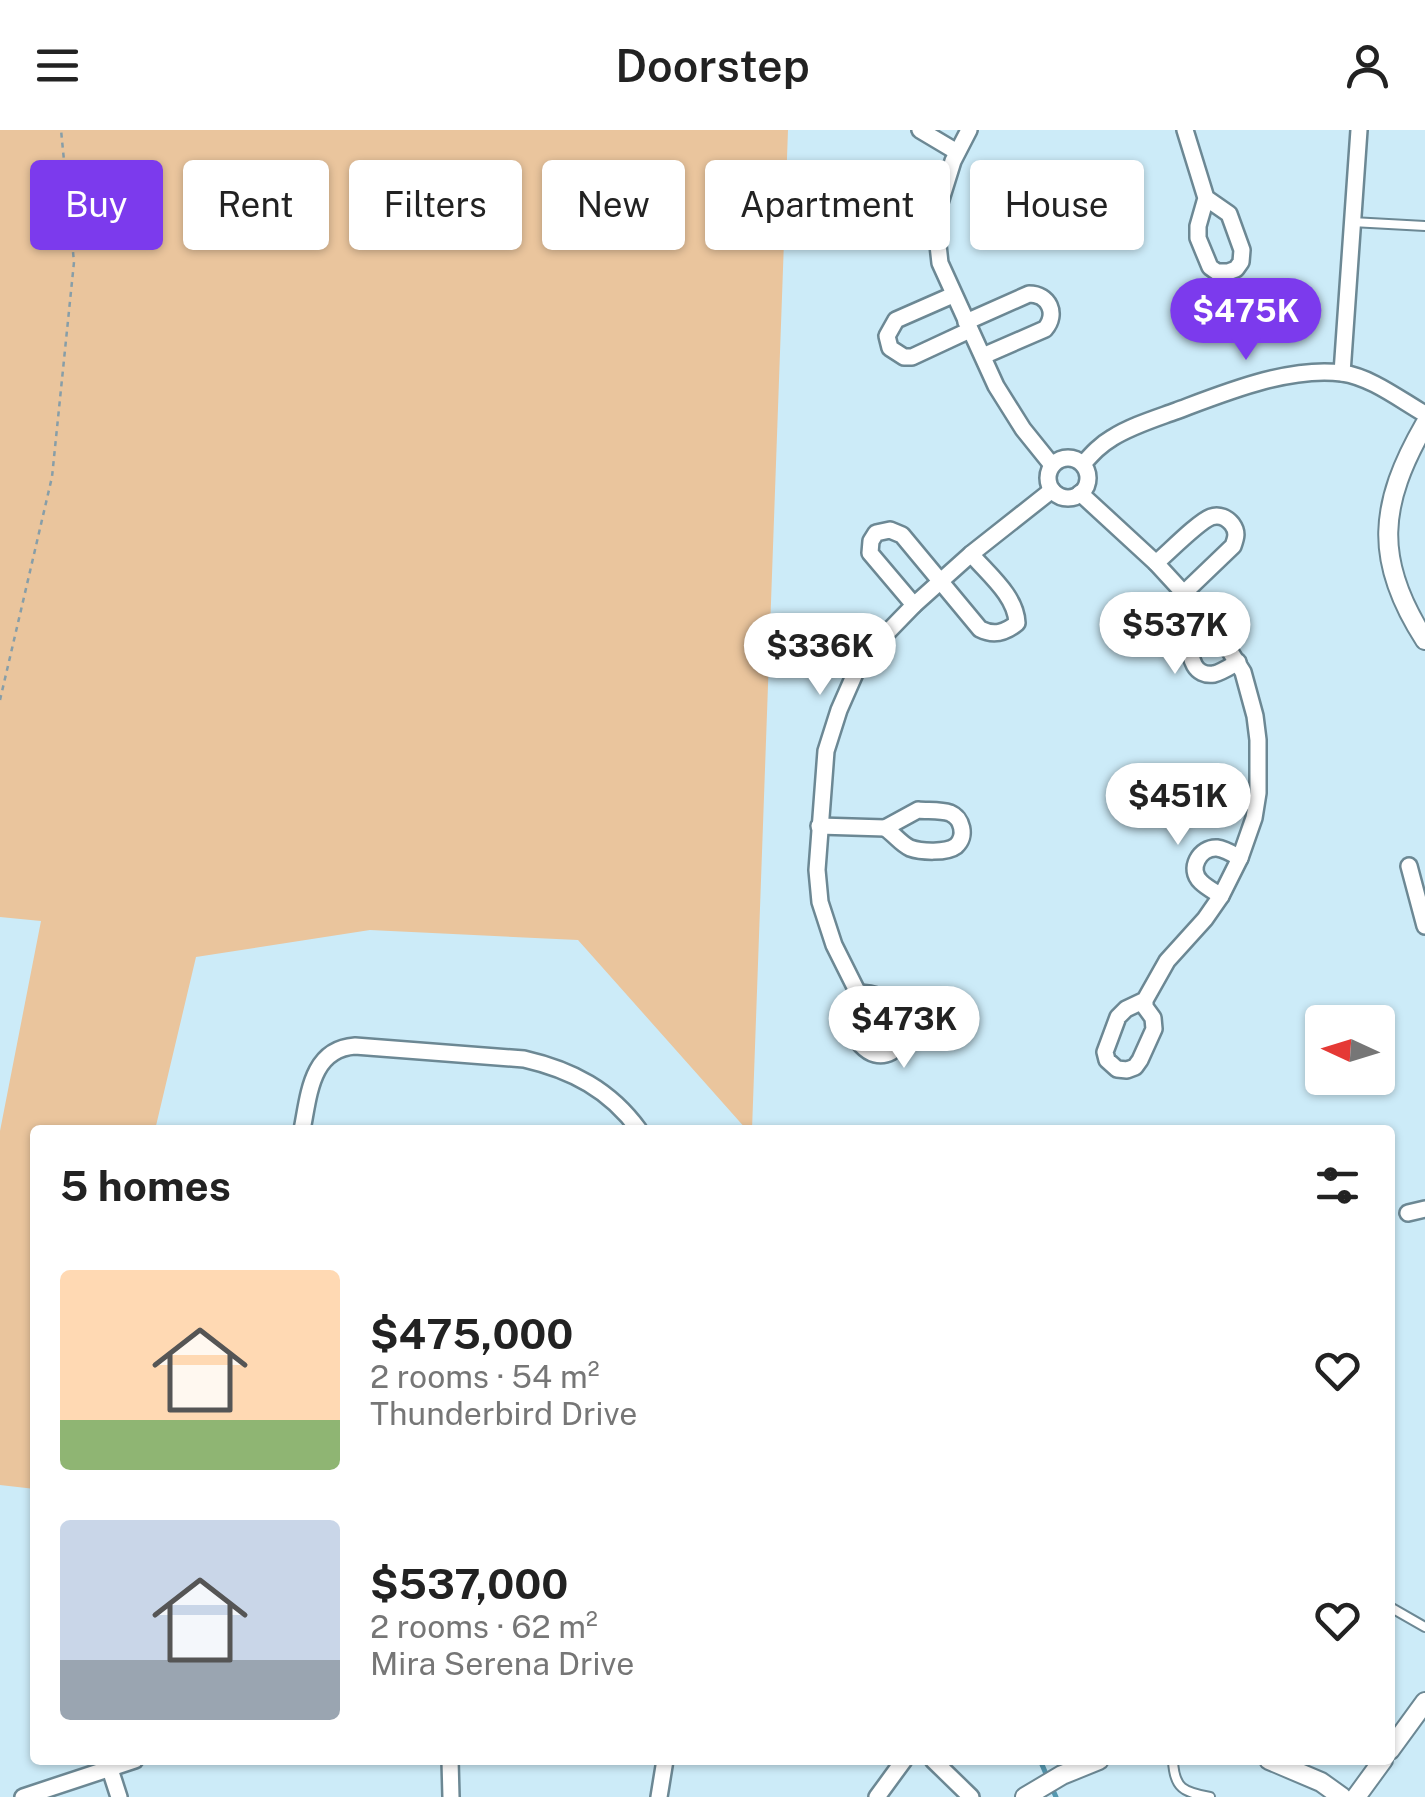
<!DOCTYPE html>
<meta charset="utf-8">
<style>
body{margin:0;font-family:"Public Sans",sans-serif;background:#f6f6f6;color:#222;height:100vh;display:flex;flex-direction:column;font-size:38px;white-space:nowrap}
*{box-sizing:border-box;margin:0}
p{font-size:32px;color:#767676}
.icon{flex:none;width:55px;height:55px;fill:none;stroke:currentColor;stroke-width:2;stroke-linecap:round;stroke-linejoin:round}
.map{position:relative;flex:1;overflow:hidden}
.drawer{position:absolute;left:30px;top:995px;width:1365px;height:640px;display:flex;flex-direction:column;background:#fff;border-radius:10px;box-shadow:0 2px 8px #0004}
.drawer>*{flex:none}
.top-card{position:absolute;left:30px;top:30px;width:1365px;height:90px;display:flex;gap:20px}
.needle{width:65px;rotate:274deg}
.controls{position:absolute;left:1305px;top:875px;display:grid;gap:20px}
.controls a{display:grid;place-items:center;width:90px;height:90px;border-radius:10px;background:#fff;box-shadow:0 2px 8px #0004;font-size:50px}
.price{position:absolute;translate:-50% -85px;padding:0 22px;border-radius:35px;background:#fff;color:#222;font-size:32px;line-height:65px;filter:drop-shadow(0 2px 5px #0008)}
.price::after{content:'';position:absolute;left:50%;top:60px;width:30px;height:22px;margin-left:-15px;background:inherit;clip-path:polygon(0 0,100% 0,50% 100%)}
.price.current{background:#7c3aed;color:#fff}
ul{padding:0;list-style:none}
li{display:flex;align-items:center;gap:30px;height:250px;padding:0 30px}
li span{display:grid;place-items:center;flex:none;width:280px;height:200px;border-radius:10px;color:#555}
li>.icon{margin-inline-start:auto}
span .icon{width:120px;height:120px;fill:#fffc;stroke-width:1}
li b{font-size:42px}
h2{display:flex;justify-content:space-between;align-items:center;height:120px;padding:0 30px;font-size:42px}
.tag{padding:0 35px;border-radius:10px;background:#fff;box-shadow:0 2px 8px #0004;font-size:35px;line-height:90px}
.tag.current{background:#7c3aed;color:#fff}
header{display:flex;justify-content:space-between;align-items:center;height:130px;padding:0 30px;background:#fff;font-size:45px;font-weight:600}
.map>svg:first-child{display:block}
.green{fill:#eac59d}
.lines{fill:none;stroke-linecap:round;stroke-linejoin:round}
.stream{stroke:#5498b0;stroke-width:5}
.service-casing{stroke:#6c8894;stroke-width:12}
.minor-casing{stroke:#6c8894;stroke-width:20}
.tertiary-casing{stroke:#6c8894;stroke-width:22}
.path{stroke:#879ea8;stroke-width:2.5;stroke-dasharray:5 5;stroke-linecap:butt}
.service{stroke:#fff;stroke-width:8}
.minor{stroke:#fff;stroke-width:15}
.tertiary{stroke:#fff;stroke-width:18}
</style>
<header><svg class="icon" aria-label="menu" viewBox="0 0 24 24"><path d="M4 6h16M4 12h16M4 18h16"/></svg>Doorstep<svg class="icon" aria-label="person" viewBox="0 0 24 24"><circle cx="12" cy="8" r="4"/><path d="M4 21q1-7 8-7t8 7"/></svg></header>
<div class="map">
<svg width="1425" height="1667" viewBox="0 0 1425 1667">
<rect width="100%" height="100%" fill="#ccebf8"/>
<polygon class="green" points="0,0 788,0 752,1000 747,1000 578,810 370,800 196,827 155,1000 35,1000 35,1359 0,1355 0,1001 41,791 0,787"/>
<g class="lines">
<polyline class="stream" points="1040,1630 1056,1667"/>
<g class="service-casing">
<g id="service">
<polyline points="1352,92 1425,96"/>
<polyline points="1390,1477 1425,1497"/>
<path d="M1173 1630C1174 1659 1184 1662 1210 1667"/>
</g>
</g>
<g class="minor-casing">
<g id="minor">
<polyline points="920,0 957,22"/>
<polyline points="969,0 953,31 939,76 936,97 940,133 996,256 1023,299 1052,335"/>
<polyline points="1185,0 1206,68 1198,96 1198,108 1210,137 1217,142 1228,142 1236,139 1241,132 1242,120 1229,84 1206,68"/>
<polyline points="953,165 896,190 887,206 890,218 904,227 912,227 970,200"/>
<path d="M966 192 1029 164C1049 164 1058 184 1045 199L983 226"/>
<polyline points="1342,243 1359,0"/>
<circle cx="1068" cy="348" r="20"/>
<path d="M1083 334C1092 324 1100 315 1112 308 1131 296 1154 289 1176 281 1224 263 1289 236 1342 243 1371 247 1399 269 1425 284"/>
<polyline points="1080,363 1156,433 1214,496 1243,542 1255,586 1258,610 1258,663 1254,688 1240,728 1221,766 1205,789 1167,831 1145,870 1126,879 1118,887 1105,922 1107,930 1117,939 1127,940 1135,937 1140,930 1154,899 1153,888 1145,877 1145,870"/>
<path d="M1156 433C1168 423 1198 392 1211 387 1219 384 1227 388 1232 394 1238 402 1236 408 1233 416L1184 463"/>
<path d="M914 475 870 423 871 411 876 403 890 400 902 405 980 499C994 506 1005 503 1017 493 1016 466 988 444 971 424"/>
<path d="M1214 496 1193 514C1188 528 1195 547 1214 544 1222 542 1231 536 1238 532"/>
<path d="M918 680C928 681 941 680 950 683 962 688 967 706 956 716 947 723 921 722 910 718 901 714 894 704 885 698Z"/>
<polyline points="819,696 885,698"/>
<polyline points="1409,736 1425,796"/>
<path d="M1221 766C1215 762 1206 757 1201 752 1187 739 1200 717 1217 718 1225 719 1233 724 1240 728"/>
<polyline points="858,863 834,815 820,772 817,740 826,621 839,580 857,539 879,511 914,475 971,424 1052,360"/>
<path d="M858 863C892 864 900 880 903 911 902 912 892 921 891 922 869 934 849 905 850 886 850 878 855 870 858 863Z"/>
<path d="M302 1000C309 965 311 919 355 916L524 929C572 940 610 960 639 1000"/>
<polyline points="1408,1083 1425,1079"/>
<polyline points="450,1630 451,1667"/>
<polyline points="933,1630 971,1667"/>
<polyline points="108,1633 119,1667"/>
<polyline points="23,1667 135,1630"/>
<polyline points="659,1667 665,1630"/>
<polyline points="877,1667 904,1630"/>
</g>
</g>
<g class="tertiary-casing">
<g id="tertiary">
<path d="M1425 294C1379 374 1373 430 1425 510"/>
<polyline points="1390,1620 1425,1572"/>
<polyline points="1269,1630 1321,1652 1342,1667"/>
<polyline points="1025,1667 1062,1645 1099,1630"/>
<polyline points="1356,1667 1383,1630"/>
</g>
</g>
<polyline class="path" points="0,570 52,347 74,132 61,0"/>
<use href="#service" class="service"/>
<use href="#minor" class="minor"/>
<use href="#tertiary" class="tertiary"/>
</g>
</svg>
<div class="controls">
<a><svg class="needle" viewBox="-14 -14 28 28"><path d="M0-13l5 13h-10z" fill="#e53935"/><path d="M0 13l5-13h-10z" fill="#767676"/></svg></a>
</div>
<b class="price current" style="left:1246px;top:233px">$475K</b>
<b class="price" style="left:1175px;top:547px">$537K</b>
<b class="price" style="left:820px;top:568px">$336K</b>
<b class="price" style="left:1178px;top:718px">$451K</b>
<b class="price" style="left:904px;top:941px">$473K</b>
<div class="top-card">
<a class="tag current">Buy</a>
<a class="tag">Rent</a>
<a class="tag">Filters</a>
<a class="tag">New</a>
<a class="tag">Apartment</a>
<a class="tag">House</a>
</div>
<section class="drawer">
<h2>5 homes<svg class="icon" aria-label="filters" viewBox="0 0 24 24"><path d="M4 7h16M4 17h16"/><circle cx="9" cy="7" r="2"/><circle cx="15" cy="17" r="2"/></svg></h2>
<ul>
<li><span style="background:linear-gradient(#ffd9b3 75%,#8fb573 0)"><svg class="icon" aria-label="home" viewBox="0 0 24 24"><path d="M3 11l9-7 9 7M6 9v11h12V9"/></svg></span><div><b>$475,000</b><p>2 rooms · 54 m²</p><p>Thunderbird Drive</p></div><svg class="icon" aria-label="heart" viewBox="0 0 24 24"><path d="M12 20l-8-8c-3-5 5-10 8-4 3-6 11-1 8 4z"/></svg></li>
<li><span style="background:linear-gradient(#c9d6e8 70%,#9aa5b1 0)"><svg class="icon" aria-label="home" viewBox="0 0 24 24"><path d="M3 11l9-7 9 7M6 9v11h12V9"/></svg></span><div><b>$537,000</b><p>2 rooms · 62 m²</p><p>Mira Serena Drive</p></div><svg class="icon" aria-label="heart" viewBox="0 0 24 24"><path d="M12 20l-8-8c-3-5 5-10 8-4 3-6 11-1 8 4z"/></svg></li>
</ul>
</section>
</div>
